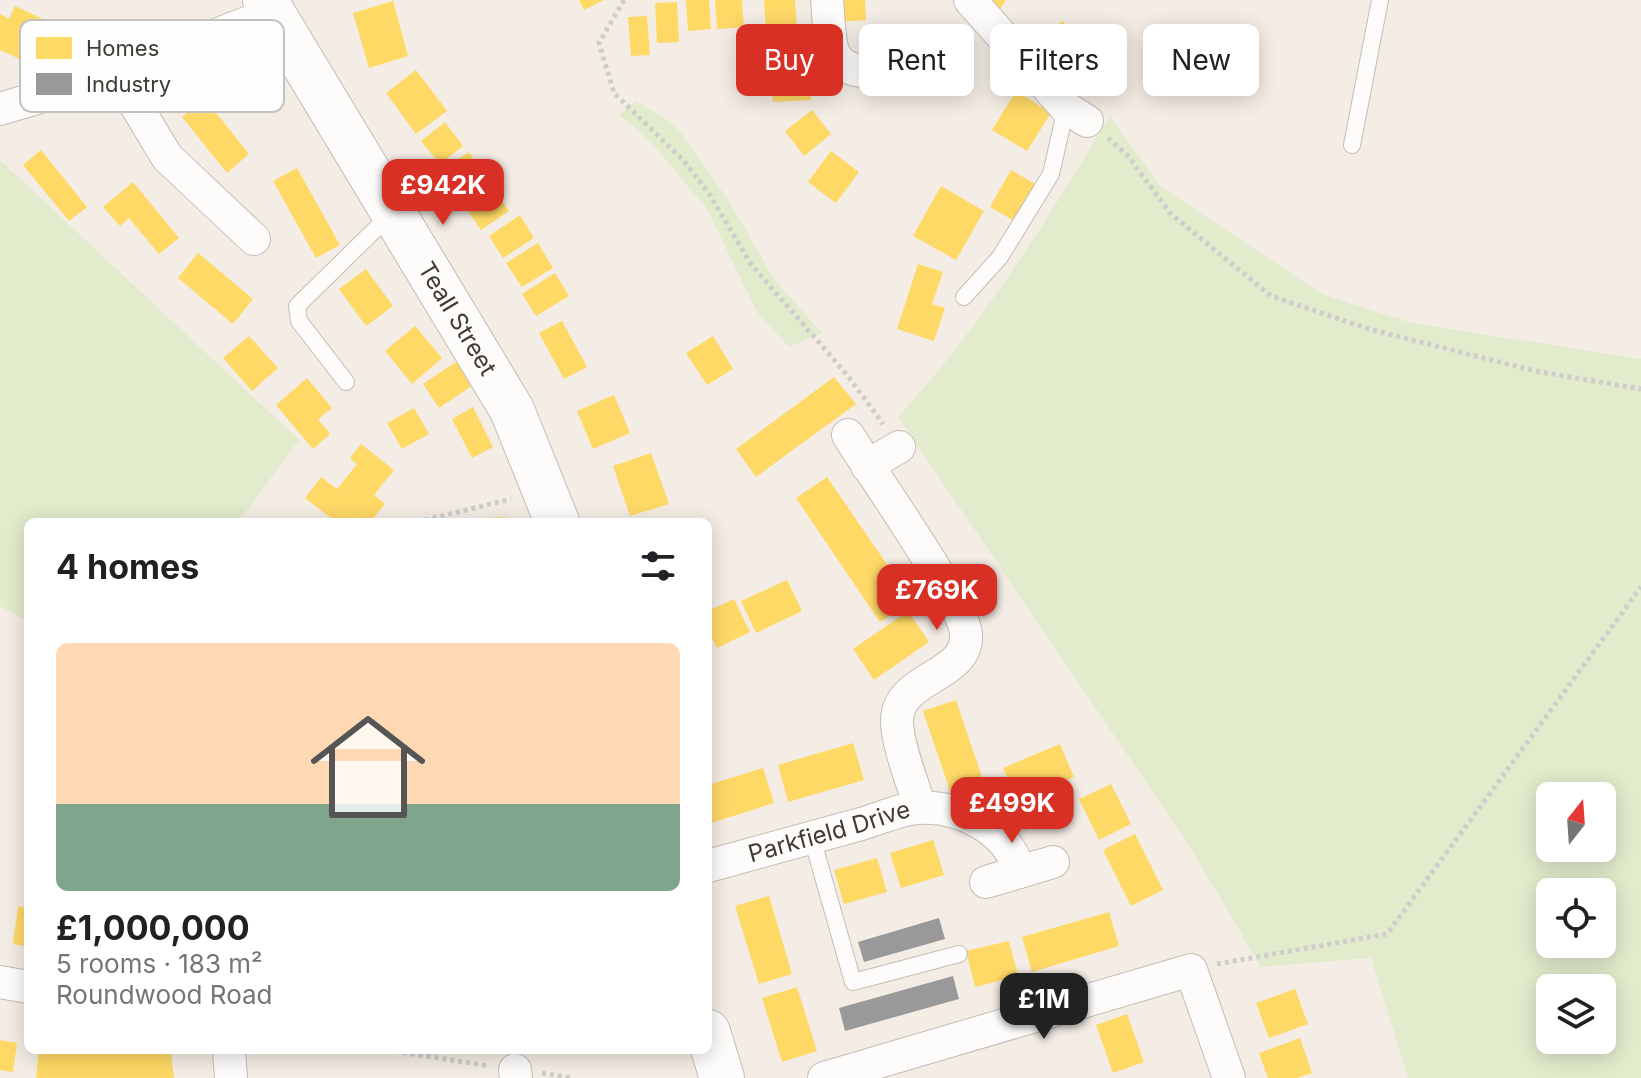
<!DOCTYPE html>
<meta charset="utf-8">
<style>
body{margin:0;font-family:Inter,sans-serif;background:#f2f2f2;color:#202124;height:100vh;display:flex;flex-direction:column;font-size:30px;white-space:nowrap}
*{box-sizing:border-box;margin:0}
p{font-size:26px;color:#757577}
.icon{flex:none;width:44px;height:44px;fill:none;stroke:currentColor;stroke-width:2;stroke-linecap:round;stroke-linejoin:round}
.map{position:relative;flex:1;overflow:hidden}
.details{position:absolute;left:24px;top:518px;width:688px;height:536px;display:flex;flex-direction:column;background:#fff;border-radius:12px;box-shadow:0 4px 20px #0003}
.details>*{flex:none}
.guide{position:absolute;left:736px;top:24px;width:760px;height:72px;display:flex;gap:16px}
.needle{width:52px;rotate:17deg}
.tools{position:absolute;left:1536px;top:782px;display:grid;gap:16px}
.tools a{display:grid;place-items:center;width:80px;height:80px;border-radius:12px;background:#fff;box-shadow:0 4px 20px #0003;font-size:40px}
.price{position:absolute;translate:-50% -68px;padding:0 18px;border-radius:16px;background:#d93025;color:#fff;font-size:26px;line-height:52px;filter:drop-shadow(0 2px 4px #0008)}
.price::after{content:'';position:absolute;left:50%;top:48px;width:24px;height:18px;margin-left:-12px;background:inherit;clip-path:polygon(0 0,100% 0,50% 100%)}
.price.active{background:#222;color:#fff}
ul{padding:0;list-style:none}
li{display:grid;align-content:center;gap:16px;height:424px;padding:0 32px}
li+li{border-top:2px solid #e0e0e0}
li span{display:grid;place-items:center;height:248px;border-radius:12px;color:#555}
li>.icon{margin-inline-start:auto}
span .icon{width:144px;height:144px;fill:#fffc;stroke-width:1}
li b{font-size:34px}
h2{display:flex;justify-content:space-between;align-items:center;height:96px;padding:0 32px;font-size:34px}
.pill{padding:0 28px;border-radius:12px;background:#fff;box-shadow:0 4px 20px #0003;font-size:28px;line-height:72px}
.pill.active{background:#d93025;color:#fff}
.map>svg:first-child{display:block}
.green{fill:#e2eccc;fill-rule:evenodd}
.homes{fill:#ffd966}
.industry{fill:#999}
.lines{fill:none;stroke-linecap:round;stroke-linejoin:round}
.lane-casing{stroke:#c2bdb6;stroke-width:18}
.street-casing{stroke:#c2bdb6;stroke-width:34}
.secondary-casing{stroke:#c2bdb6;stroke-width:46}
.path{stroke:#cfcdcb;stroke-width:5;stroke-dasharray:4 4;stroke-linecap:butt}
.lane{stroke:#fdfcfb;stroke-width:16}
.street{stroke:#fdfcfb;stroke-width:32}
.secondary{stroke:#fdfcfb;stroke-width:44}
.labels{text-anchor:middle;stroke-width:8;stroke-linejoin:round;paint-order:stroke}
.street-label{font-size:24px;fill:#3f3a34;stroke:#fdfdfd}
.key{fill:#fdfdfd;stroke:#c4c2c1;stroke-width:2}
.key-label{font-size:22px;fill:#3f3a34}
</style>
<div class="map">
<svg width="1641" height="1078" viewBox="0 0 1641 1078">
<rect width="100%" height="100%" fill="#f4ede5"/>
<g class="green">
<polygon points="636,101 675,125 729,201 774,279 822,333 789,347 757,312 707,209 651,142 619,115"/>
<path d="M1110 116 1160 186 1322 294 1412 323 1641 359V1078H1408L1371 958 1261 967 1188 844 898 417C982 326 1046 221 1110 116ZM1550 796H1602V848H1550ZM1602 892V944H1550V892ZM1550 988H1602V1040H1550Z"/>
<polygon points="0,160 299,440 238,522 28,522 28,622 0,606"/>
</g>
<g class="homes">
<polygon points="579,0 604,0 584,10"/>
<polygon points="686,0 709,0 711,29 688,31"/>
<polygon points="715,0 742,0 744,27 717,29"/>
<polygon points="764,0 795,0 798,44 767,46"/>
<polygon points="839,0 865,0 866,20 840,22"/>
<polygon points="983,0 1006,0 998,12"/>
<polygon points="393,1 408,56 369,68 353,13"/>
<polygon points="677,2 679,42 657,43 655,3"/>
<polygon points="15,6 43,19 24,61 0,50 0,14 9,19"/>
<polygon points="647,16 650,55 631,56 628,17"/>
<polygon points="1063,21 1082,49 1054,68 1036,39"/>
<polygon points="919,27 922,65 899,67 896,29"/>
<polygon points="950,33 953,82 931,84 928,35"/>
<polygon points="416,70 447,111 416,134 386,93"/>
<polygon points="810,76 811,100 773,102 771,78"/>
<polygon points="1016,91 1051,113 1027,151 992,130"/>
<polygon points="205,99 249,154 227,173 182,117"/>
<polygon points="812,110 831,134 804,156 785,131"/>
<polygon points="445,122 463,146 440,164 421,141"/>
<polygon points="41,150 87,207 69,221 23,165"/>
<polygon points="831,151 859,172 836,203 808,182"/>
<polygon points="469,152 486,178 456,197 439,172"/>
<polygon points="297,168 340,245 316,258 273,181"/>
<polygon points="1011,170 1037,185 1016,222 990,207"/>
<polygon points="133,182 179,238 159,254 129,218 120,226 103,207"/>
<polygon points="492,185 509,211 481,230 464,205"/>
<polygon points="941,186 984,211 956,260 913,236"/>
<polygon points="520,215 534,238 503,258 489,236"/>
<polygon points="538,243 553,268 522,287 506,263"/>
<polygon points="198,253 253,299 233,324 178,278"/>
<polygon points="918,264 943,272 932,304 945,308 934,341 897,329"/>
<polygon points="366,269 393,306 366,326 339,289"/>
<polygon points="555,273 569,296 536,316 522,294"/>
<polygon points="562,321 587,367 564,379 539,333"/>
<polygon points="415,326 442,358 412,384 385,351"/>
<polygon points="249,336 278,368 252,391 223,358"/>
<polygon points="713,336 733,369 707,385 686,353"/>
<polygon points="457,361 473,385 439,408 423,384"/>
<polygon points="834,377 856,404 756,477 736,449"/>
<polygon points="307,378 332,408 318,419 330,434 313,449 276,405"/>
<polygon points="614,395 630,433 593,449 577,411"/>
<polygon points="473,407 493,447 472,458 452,419"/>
<polygon points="414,408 429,434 402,449 387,423"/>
<polygon points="361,444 394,470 374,495 385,504 370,522 359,517 355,522 336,522 305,498 321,477 337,489 357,464 350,458"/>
<polygon points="651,453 669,504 630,516 613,466"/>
<polygon points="827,477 912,601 880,622 796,498"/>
<polygon points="506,517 507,522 468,522 468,519"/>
<polygon points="787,580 802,611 756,633 741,601"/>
<polygon points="734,599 750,632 717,648 708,630 708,611"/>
<polygon points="908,611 929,642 874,680 853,649"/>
<polygon points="956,700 983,780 950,791 923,711"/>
<polygon points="853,743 864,780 788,802 778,765"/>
<polygon points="1060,744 1074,777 1016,800 1003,768"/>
<polygon points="763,768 774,803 708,824 708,785"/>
<polygon points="1111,784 1131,824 1099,840 1079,799"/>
<polygon points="1135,834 1163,890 1131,906 1103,850"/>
<polygon points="933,840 944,875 901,888 890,853"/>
<polygon points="877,858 887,892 844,904 834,870"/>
<polygon points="769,896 792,974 759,984 735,906"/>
<polygon points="18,906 28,908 28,947 13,944"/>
<polygon points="1109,912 1119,946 1032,972 1022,937"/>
<polygon points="1009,941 1018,976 975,987 966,951"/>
<polygon points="797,987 817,1051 782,1062 762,998"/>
<polygon points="1295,989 1308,1024 1269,1038 1256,1003"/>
<polygon points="1127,1014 1144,1062 1113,1073 1096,1025"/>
<polygon points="1300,1038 1312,1073 1297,1078 1268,1078 1259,1053"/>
<polygon points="0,1040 17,1043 13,1072 0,1070"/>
<polygon points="39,1050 171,1053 174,1078 36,1078"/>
</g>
<g class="industry">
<polygon points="939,918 945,939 864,962 858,942"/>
<polygon points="953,976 959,999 845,1031 839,1008"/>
</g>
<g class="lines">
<g class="lane-casing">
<g id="lane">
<polyline points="1352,145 1380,0"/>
<polyline points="964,297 1000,257 1051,174 1066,108"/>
<polyline points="346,382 299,321 297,306 390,215"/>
<polyline points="812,838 853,982 959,954"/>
</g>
</g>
<g class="street-casing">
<g id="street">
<path d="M827 0C832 56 825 71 888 74"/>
<polyline points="970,0 1066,108 1087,121"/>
<polyline points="117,74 167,157 254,239"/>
<polyline points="0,109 117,74 272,13"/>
<path d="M848 435C869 470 965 604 966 634 969 677 899 676 897 719 896 742 913 784 920 807"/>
<polyline points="867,466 899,447"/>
<path id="s1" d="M708 866C759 852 810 838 861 824 879 819 902 808 920 808 962 806 1010 831 1019 872"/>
<polyline points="986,882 1053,862"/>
<polyline points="0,982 28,987"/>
<polyline points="229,1050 231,1078"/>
<polyline points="515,1070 516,1078"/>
<polyline points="824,1078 1191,970 1229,1078"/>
</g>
</g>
<g class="secondary-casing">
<g id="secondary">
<path id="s2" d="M265 0 512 410 557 522"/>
<polyline points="708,1032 722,1078"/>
</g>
</g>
<g class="path">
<polyline points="624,0 599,43 614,93 683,160 710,195 750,263 848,376 883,424"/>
<polyline points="1108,138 1128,156 1171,214 1271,296 1369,329 1535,371 1641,389"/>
<polyline points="417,522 511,499"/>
<polyline points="1217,964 1387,934 1641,587"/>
<polyline points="387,1050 489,1066"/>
<polyline points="542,1073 571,1078"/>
</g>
<use href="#lane" class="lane"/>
<use href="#street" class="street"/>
<use href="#secondary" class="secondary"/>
</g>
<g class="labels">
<g class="street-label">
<text dy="8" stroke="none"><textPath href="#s2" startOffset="372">Teall Street</textPath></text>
<text dy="8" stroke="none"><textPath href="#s1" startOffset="126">Parkfield Drive</textPath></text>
</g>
</g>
<rect x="20" y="20" width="264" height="92" rx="12" class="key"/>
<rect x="36" y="37" width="36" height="22" fill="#ffd966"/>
<rect x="36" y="73" width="36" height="22" fill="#999"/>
<g class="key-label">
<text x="86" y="56">Homes</text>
<text x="86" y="92">Industry</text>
</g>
</svg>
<div class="tools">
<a><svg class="needle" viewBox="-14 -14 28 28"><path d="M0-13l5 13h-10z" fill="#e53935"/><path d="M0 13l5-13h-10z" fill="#757577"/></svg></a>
<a><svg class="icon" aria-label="locate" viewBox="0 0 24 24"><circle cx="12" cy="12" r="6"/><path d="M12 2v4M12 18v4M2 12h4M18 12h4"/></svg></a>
<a><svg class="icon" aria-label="layers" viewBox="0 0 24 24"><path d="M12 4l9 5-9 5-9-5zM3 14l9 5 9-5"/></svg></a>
</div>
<b class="price" style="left:443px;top:227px">£942K</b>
<b class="price" style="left:937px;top:632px">£769K</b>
<b class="price" style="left:1012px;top:845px">£499K</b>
<b class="price active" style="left:1044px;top:1041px">£1M</b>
<div class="guide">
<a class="pill active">Buy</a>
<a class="pill">Rent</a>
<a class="pill">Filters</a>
<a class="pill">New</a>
</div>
<section class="details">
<h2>4 homes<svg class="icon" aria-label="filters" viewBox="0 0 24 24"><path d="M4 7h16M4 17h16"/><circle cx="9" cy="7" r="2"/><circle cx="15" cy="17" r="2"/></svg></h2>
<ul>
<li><span style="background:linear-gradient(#ffd9b3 65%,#7fa58c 0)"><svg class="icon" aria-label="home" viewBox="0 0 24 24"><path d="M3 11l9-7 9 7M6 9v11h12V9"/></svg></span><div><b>£1,000,000</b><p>5 rooms · 183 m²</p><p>Roundwood Road</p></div></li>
</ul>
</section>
</div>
